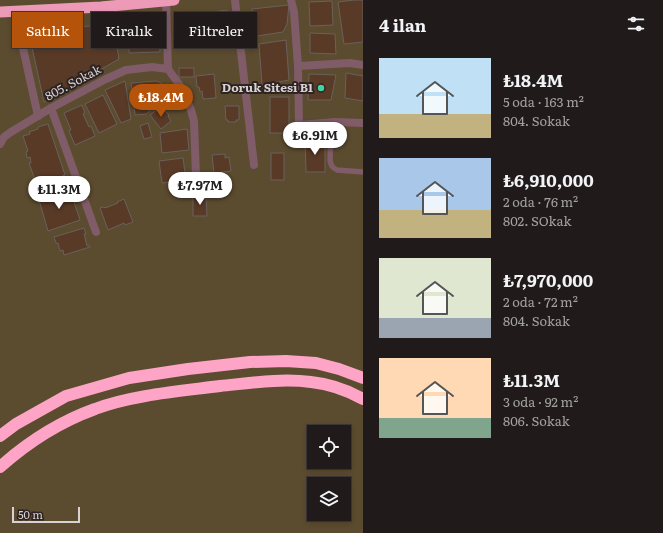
<!DOCTYPE html>
<html lang="tr">
<meta charset="utf-8">
<style>
body{margin:0;font-family:Literata,serif;background:#2d2727;color:#f1f3f6;height:100vh;display:flex;flex-direction:column;font-size:15px;white-space:nowrap}
*{box-sizing:border-box;margin:0}
p{font-size:13px;color:#a2a1a2}
.icon{flex:none;width:22px;height:22px;fill:none;stroke:currentColor;stroke-width:2;stroke-linecap:round;stroke-linejoin:round}
.map{position:relative;flex:1;overflow:hidden}
.panel{display:flex;flex-direction:column;background:#211a1a;width:300px}
.panel>*{flex:none}
.banner{position:absolute;left:12px;top:12px;width:291px;height:36px;display:flex;gap:8px}
.fabs{position:absolute;left:307px;top:425px;display:grid;gap:8px}
.fabs a{display:grid;place-items:center;width:44px;height:44px;border-radius:0px;background:#211a1a;box-shadow:0 2px 6px #0003,0 0 0 1px #3e3839;font-size:20px}
.scale{position:absolute;left:12px;bottom:10px;width:68px;box-sizing:border-box;padding-left:4px;border:2px solid #d9d2d2;border-top:0;font-size:11px;line-height:14px;white-space:nowrap;color:#d9d2d2;-webkit-text-stroke:3px #2c2322;paint-order:stroke}
.price{position:absolute;translate:-50% -34px;padding:0 9px;border-radius:14px;background:#fff;color:#222;font-size:13px;line-height:26px;filter:drop-shadow(0 1px 2px #0008)}
.price::after{content:'';position:absolute;left:50%;top:24px;width:12px;height:9px;margin-left:-6px;background:inherit;clip-path:polygon(0 0,100% 0,50% 100%)}
.price.active{background:#b45309;color:#fff}
ul{padding:0;list-style:none}
li{display:flex;align-items:center;gap:12px;height:100px;padding:0 16px}
li span{display:grid;place-items:center;flex:none;width:112px;height:80px;border-radius:0px;color:#555}
li>.icon{margin-inline-start:auto}
span .icon{width:48px;height:48px;fill:#fffc;stroke-width:1}
li b{font-size:17px}
h2{display:flex;justify-content:space-between;align-items:center;height:48px;padding:0 16px;font-size:17px}
.pill{padding:0 14px;border-radius:0px;background:#211a1a;box-shadow:0 2px 6px #0003,0 0 0 1px #3e3839;font-size:14px;line-height:36px}
.pill.active{background:#b45309;color:#fff}
main{display:flex;flex:1;min-height:0}
.map>svg:first-child{display:block}
.green{fill:#5b4b2f;fill-rule:evenodd}
.building{fill:#593a27;stroke:#6a615c}
.lines{fill:none;stroke-linecap:round;stroke-linejoin:round}
.service{stroke:#805b68;stroke-width:5.5}
.minor{stroke:#805b68;stroke-width:8}
.trunk{stroke:#ec9ab8;stroke-width:11}
.motorway{stroke:#fea4c6;stroke-width:12}
.poi-dot{fill:#41d4a1;stroke:#2c2322;stroke-width:1.5}
.labels{text-anchor:middle;stroke-width:4;stroke-linejoin:round;paint-order:stroke}
.street-label{font-size:12px;fill:#d9d2d2;stroke:#2c2322}
.poi-label{font-size:12px;font-weight:bold;fill:#d9d2d2;stroke:#2c2322;text-anchor:end}
</style>
<main>
<div class="map">
<svg width="363" height="533" viewBox="0 0 363 533">
<rect width="100%" height="100%" fill="#2c2322"/>
<path class="green" d="M0 0H363V533H0ZM314 432H344V462H314ZM314 484H344V514H314Z"/>
<g class="building">
<polygon points="354,0 363,0 363,42 344,44 338,2"/>
<polygon points="332,1 333,25 310,26 309,2"/>
<polygon points="289,5 287,24 283,32 257,36 254,32 252,9"/>
<polygon points="227,10 229,33 209,36 208,22 206,22 205,13"/>
<polygon points="159,21 160,52 129,53 128,22"/>
<polygon points="176,21 189,21 190,40 176,41"/>
<polygon points="113,25 119,59 44,102 28,29"/>
<polygon points="310,33 335,34 336,54 310,53"/>
<polygon points="286,40 289,80 262,85 259,44"/>
<rect x="179" y="68" width="15" height="9"/>
<polygon points="346,73 363,76 363,101 345,98"/>
<polygon points="214,74 216,98 203,99 202,91 200,92 199,87 197,87 196,76"/>
<polygon points="309,74 336,75 331,100 308,100"/>
<polygon points="125,81 131,119 121,123 105,90"/>
<polygon points="156,81 161,83 165,89 147,114 135,115 131,83"/>
<polygon points="103,95 117,124 99,133 85,104"/>
<rect x="270" y="97" width="19" height="36"/>
<polygon points="82,105 85,113 83,114 89,127 91,126 95,136 75,145 69,131 71,130 64,113"/>
<polygon points="225,106 239,106 239,120 236,120 236,122 228,122 228,120 226,120"/>
<polygon points="161,107 169,115 168,116 171,121 161,129 150,115"/>
<polygon points="148,123 152,137 144,139 140,126"/>
<polygon points="48,124 65,175 62,176 64,179 41,187 39,182 36,183 29,163 31,163 30,157 27,158 26,152 28,151 23,136 30,134 29,132 38,129 38,127"/>
<polygon points="187,129 189,150 162,153 160,133"/>
<polygon points="305,139 325,140 325,172 306,172"/>
<rect x="271" y="153" width="13" height="27"/>
<polygon points="225,154 225,158 229,157 231,171 214,173 212,155"/>
<polygon points="183,158 186,180 162,183 159,161"/>
<polygon points="70,190 80,220 48,231 39,200"/>
<polygon points="193,196 206,196 207,216 193,216"/>
<polygon points="124,199 133,222 125,225 124,223 108,230 100,208 104,207 105,208 118,203 117,202"/>
<polygon points="84,228 86,234 84,234 87,246 89,245 90,247 64,255 63,250 60,251 58,243 56,243 54,237"/>
</g>
<g class="lines">
<path class="service" d="M331 122 330 160C331 165 332 168 337 170L363 172"/>
<g class="minor">
<polyline points="235,0 254,165"/>
<polyline points="291,0 294,12 298,66 299,125 335,122 363,123"/>
<polyline points="166,1 168,69 181,87 191,110 194,121 196,176"/>
<polyline points="15,12 38,116"/>
<polyline points="298,66 350,63 363,65"/>
<polyline points="51,108 96,232"/>
<polyline points="0,144 4,137 11,132 51,108 106,79 126,70 152,67 168,69"/>
</g>
<polyline class="trunk" points="0,12 101,7 174,0"/>
<g class="motorway">
<polyline points="0,436 16,424 66,396 129,378 188,369 250,362 286,361 316,363 339,369 363,378"/>
<path d="M0 467C28 442 59 422 95 409 131 395 182 391 220 386 250 383 282 378 311 382 330 384 347 390 363 399"/>
</g>
</g>
<circle class="poi-dot" cx="321" cy="88" r="4"/>
<g class="labels">
<g class="street-label">
<text transform="translate(73 83) rotate(-28)" y="4">805. Sokak</text>
</g>
<g class="poi-label">
<text x="313" y="92">Doruk Sitesi B1</text>
</g>
</g>
</svg>
<div class="fabs">
<a><svg class="icon" aria-label="locate" viewBox="0 0 24 24"><circle cx="12" cy="12" r="6"/><path d="M12 2v4M12 18v4M2 12h4M18 12h4"/></svg></a>
<a><svg class="icon" aria-label="layers" viewBox="0 0 24 24"><path d="M12 4l9 5-9 5-9-5zM3 14l9 5 9-5"/></svg></a>
</div>
<div class="scale">50 m</div>
<b class="price active" style="left:161px;top:118px">₺18.4M</b>
<b class="price" style="left:315px;top:156px">₺6.91M</b>
<b class="price" style="left:200px;top:206px">₺7.97M</b>
<b class="price" style="left:59px;top:210px">₺11.3M</b>
<div class="banner">
<a class="pill active">Satılık</a>
<a class="pill">Kiralık</a>
<a class="pill">Filtreler</a>
</div>
</div>
<section class="panel">
<h2>4 ilan<svg class="icon" aria-label="filters" viewBox="0 0 24 24"><path d="M4 7h16M4 17h16"/><circle cx="9" cy="7" r="2"/><circle cx="15" cy="17" r="2"/></svg></h2>
<ul>
<li><span style="background:linear-gradient(#bfe0f5 70%,#c2b280 0)"><svg class="icon" aria-label="home" viewBox="0 0 24 24"><path d="M3 11l9-7 9 7M6 9v11h12V9"/></svg></span><div><b>₺18.4M</b><p>5 oda · 163 m²</p><p>804. Sokak</p></div></li>
<li><span style="background:linear-gradient(#a9c7e8 65%,#c2b280 0)"><svg class="icon" aria-label="home" viewBox="0 0 24 24"><path d="M3 11l9-7 9 7M6 9v11h12V9"/></svg></span><div><b>₺6,910,000</b><p>2 oda · 76 m²</p><p>802. SOkak</p></div></li>
<li><span style="background:linear-gradient(#dfe7d0 75%,#9aa5b1 0)"><svg class="icon" aria-label="home" viewBox="0 0 24 24"><path d="M3 11l9-7 9 7M6 9v11h12V9"/></svg></span><div><b>₺7,970,000</b><p>2 oda · 72 m²</p><p>804. Sokak</p></div></li>
<li><span style="background:linear-gradient(#ffd9b3 75%,#7fa58c 0)"><svg class="icon" aria-label="home" viewBox="0 0 24 24"><path d="M3 11l9-7 9 7M6 9v11h12V9"/></svg></span><div><b>₺11.3M</b><p>3 oda · 92 m²</p><p>806. Sokak</p></div></li>
</ul>
</section>
</main>
